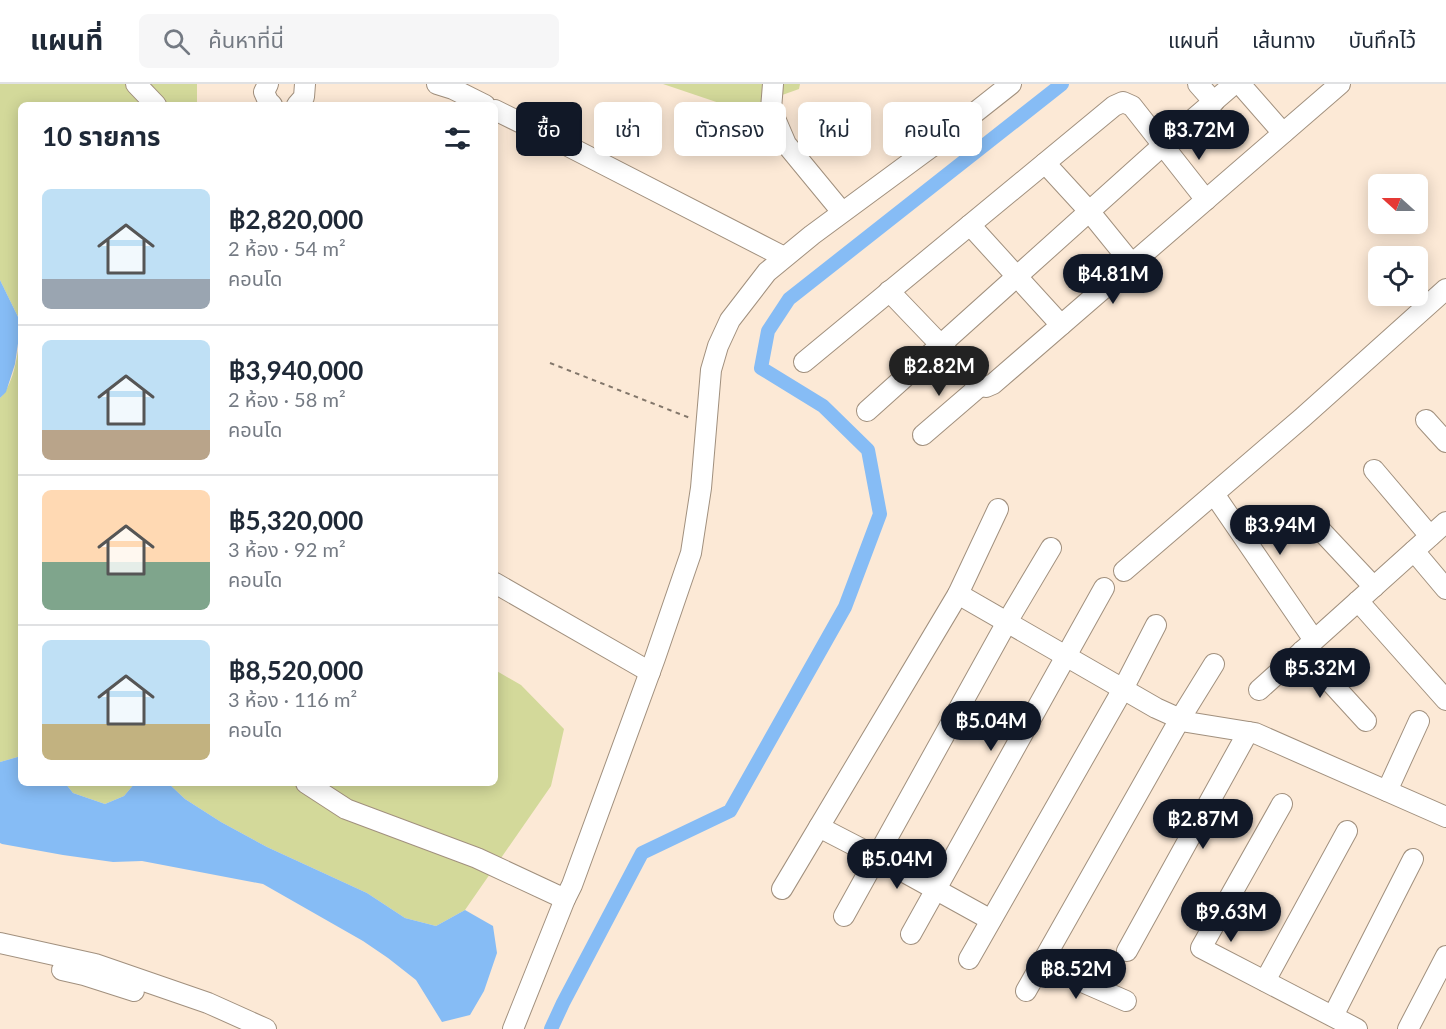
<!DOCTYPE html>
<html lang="th">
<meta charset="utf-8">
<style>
body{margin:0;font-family:Lato,"Noto Sans Thai",sans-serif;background:#f6f6f7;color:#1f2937;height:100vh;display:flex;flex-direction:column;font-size:22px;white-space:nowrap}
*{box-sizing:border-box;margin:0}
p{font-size:20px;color:#747a83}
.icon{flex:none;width:33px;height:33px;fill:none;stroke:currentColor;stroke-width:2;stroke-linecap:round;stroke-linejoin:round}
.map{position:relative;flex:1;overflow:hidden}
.panel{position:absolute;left:18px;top:18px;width:480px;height:684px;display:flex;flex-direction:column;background:#fff;border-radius:9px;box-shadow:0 3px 15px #0003}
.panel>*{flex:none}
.guide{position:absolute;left:516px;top:18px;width:570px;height:54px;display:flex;gap:12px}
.needle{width:39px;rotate:291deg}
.tools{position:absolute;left:1368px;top:90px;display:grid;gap:12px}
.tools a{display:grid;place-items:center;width:60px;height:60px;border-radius:9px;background:#fff;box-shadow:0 3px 15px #0003;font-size:30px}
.price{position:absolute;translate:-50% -51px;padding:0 14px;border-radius:21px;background:#111827;color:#fff;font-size:20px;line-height:39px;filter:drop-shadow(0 2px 3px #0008)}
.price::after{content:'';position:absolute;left:50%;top:36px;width:18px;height:14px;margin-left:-9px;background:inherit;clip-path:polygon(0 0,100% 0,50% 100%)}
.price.current{background:#222;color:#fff}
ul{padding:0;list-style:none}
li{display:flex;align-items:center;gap:18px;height:150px;padding:0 24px}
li+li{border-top:2px solid #e0e1e3}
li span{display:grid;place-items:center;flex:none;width:168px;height:120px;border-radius:9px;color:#555}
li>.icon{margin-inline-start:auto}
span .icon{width:72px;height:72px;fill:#fffc;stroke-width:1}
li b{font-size:26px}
h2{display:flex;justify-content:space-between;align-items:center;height:72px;padding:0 24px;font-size:26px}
.pill{padding:0 21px;border-radius:9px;background:#fff;box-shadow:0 3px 15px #0003;font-size:21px;line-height:54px}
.pill.current{background:#111827;color:#fff}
header{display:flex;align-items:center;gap:36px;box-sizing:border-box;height:84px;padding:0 30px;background:#fff;border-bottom:2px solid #e0e1e3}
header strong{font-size:28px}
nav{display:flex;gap:33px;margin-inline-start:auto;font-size:21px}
.search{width:420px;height:54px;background:#f6f6f7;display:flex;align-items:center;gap:15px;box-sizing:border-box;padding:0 21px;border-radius:9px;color:#747a83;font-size:22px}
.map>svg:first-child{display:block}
.green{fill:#d3d99a}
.water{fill:#86bcf5}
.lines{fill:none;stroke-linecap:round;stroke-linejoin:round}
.canal{stroke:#86bcf5;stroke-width:14}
.minor-casing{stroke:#a1907e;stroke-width:22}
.path{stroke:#83776b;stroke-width:2;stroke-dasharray:4.5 4.5;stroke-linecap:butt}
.minor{stroke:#fff;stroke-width:20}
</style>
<header>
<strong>แผนที่</strong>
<div class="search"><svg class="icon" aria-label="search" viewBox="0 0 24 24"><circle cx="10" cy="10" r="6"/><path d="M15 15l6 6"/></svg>ค้นหาที่นี่</div>
<nav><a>แผนที่</a><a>เส้นทาง</a><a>บันทึกไว้</a></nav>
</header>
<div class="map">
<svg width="1446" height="945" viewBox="0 0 1446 945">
<rect width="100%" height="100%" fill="#fce9d6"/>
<g class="green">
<polygon points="0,0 197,0 197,21 21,21 21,239 0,196"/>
<polygon points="663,0 800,0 799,5 740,26"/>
<path d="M21 246V672L0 678V314C15 299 18 267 21 246Z"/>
<polygon points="495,586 521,601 564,645 551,702 465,826 436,842 405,834 367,809 267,763 221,738 185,715 168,699 495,699"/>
<polygon points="65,699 135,699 124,712 105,720 73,709"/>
</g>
<g class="water">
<polygon points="0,196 21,239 15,280 6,308 0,314"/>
<polygon points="21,672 21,699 65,699 73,709 105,720 124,712 135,699 168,699 185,715 221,738 267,763 367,809 405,834 436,842 465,826 493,842 497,869 484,907 470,931 442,938 416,896 388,874 363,857 263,800 142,777 113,778 63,771 2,760 0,759 0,678"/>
</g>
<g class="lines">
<polyline class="canal" points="551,945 563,919 642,769 730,727 845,523 880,430 868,366 823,322 761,284 768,247 789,215 1062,0"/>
<g class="minor-casing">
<g id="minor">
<polyline points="136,0 156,21"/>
<polyline points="268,0 264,8 268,17 272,21"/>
<polyline points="437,0 453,5 485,21"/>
<polyline points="773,0 771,25 786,60 842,128"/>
<polyline points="1198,0 1214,18"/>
<polyline points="1240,0 1283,49"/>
<polyline points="297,21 304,13 305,0"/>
<polyline points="495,26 562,59 784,173"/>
<polyline points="1045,79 1089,127 1132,180"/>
<polyline points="970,141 1061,241"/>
<polyline points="889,207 980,302 986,303 993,300 1340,0"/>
<polyline points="804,278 1114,22 1123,18 1132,22 1206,116"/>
<polyline points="867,327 1162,62 1234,0"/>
<polyline points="1426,336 1446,358"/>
<polyline points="923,351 980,302"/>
<polyline points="1374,386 1430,452"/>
<polyline points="1214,410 1314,556"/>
<polyline points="1311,436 1374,503"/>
<polyline points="1414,467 1446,505"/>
<polyline points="1124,487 1302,334 1446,205"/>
<polyline points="495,499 650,588"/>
<polyline points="958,510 1156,624 1187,638 1255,649 1446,733"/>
<polyline points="1358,517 1446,616"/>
<polyline points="1302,567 1366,637"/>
<polyline points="1259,606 1446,438"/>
<polyline points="306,699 346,725 477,774 565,815"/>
<polyline points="1387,707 1419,637"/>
<polyline points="1282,720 1201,864 1357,945"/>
<polyline points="819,743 877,773 991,836"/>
<polyline points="782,805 958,510 998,425"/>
<polyline points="844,832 1007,538 1051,464"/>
<polyline points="911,850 1104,504"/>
<polyline points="0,859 95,880 208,919 266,945"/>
<polyline points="1127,867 1248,648"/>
<polyline points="969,875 1123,605 1156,541"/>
<polyline points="1041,880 1126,917"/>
<polyline points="62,886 84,891 134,907"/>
<polyline points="1265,897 1347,747"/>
<polyline points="1026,907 1180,635 1214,580"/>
<polyline points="1333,932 1413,775"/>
<polyline points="513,945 565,815 572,801 655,574 691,469 701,404 711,286 718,262 730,236 767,188 812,151 930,64 1011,0"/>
<polyline points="1408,945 1446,872"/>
</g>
</g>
<polyline class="path" points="550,279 690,334"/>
<use href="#minor" class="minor"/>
</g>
</svg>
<div class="tools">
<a><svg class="needle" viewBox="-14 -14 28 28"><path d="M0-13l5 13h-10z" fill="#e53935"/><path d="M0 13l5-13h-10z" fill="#747a83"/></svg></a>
<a><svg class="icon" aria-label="locate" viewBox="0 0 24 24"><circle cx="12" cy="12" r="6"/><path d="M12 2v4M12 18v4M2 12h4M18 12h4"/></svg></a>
</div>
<b class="price" style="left:1199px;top:77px">฿3.72M</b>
<b class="price" style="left:1113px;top:221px">฿4.81M</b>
<b class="price current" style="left:939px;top:313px">฿2.82M</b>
<b class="price" style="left:1280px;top:472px">฿3.94M</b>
<b class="price" style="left:1320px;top:615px">฿5.32M</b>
<b class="price" style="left:991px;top:668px">฿5.04M</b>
<b class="price" style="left:1203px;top:766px">฿2.87M</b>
<b class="price" style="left:897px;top:806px">฿5.04M</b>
<b class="price" style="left:1231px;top:859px">฿9.63M</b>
<b class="price" style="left:1076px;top:916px">฿8.52M</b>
<div class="guide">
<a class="pill current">ซื้อ</a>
<a class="pill">เช่า</a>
<a class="pill">ตัวกรอง</a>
<a class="pill">ใหม่</a>
<a class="pill">คอนโด</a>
</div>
<section class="panel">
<h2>10 รายการ<svg class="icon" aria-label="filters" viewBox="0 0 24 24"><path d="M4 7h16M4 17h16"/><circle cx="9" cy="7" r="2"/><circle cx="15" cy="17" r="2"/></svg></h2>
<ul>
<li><span style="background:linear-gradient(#bfe0f5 75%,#9aa5b1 0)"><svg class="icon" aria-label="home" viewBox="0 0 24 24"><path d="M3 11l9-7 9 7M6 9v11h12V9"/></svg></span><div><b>฿2,820,000</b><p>2 ห้อง · 54 m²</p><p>คอนโด</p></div></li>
<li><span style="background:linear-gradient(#bfe0f5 75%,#b9a48a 0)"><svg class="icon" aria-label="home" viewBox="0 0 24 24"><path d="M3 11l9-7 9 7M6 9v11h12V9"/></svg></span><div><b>฿3,940,000</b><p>2 ห้อง · 58 m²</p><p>คอนโด</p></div></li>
<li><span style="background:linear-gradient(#ffd9b3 60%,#7fa58c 0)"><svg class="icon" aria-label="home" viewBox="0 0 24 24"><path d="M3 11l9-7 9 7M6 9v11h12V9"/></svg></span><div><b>฿5,320,000</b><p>3 ห้อง · 92 m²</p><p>คอนโด</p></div></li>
<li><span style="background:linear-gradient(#bfe0f5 70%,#c2b280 0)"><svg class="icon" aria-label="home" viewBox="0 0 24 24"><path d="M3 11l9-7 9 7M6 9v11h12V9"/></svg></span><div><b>฿8,520,000</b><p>3 ห้อง · 116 m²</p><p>คอนโด</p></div></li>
</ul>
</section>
</div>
